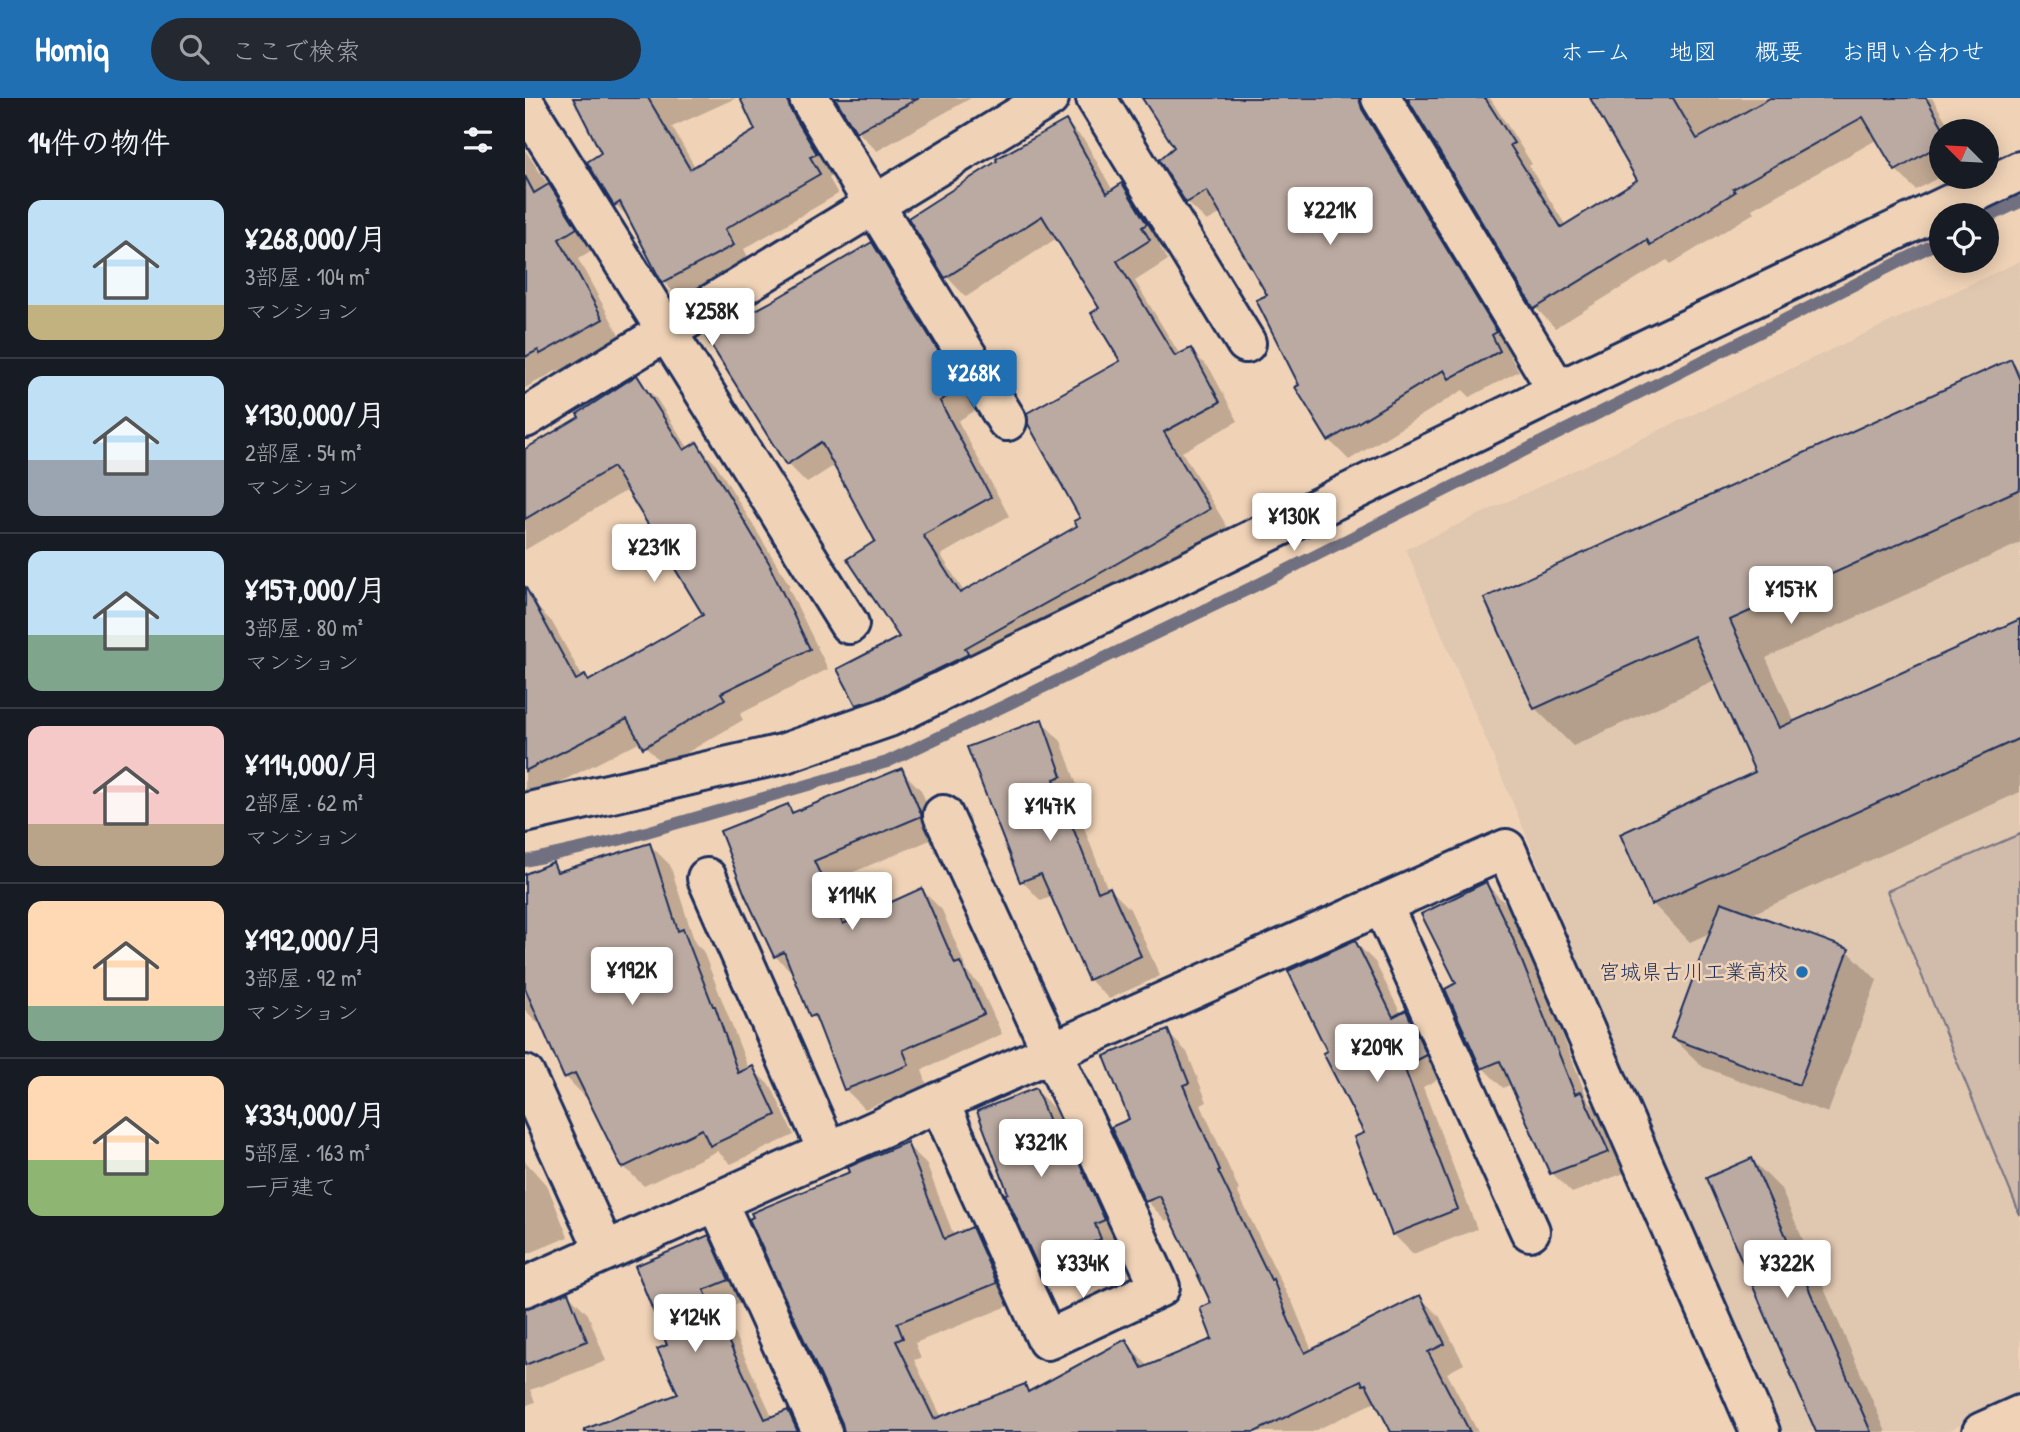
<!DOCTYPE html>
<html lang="ja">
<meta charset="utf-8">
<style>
body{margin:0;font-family:"Patrick Hand","Klee One",sans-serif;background:#242831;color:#f1f3f6;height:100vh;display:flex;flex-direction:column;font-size:26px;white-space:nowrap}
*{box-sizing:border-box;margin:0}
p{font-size:23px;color:#9ea1a6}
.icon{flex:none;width:38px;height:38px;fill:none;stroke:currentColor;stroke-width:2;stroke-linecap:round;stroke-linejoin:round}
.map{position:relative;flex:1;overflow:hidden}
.panel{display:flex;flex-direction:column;background:#171b24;width:525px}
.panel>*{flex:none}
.needle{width:46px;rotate:294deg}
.buttons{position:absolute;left:1404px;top:21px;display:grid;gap:14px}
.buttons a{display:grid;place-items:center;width:70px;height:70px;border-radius:50%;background:#171b24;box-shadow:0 4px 18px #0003;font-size:35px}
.price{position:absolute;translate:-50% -60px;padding:0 16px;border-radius:7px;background:#fff;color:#222;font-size:23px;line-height:46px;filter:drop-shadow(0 2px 4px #0008)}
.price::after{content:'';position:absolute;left:50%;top:42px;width:21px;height:16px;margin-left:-10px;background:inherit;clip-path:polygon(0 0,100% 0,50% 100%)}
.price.selected{background:#1f6fb2;color:#fff}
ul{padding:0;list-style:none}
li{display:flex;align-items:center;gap:21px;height:175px;padding:0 28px}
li+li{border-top:2px solid #363941}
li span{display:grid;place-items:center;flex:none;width:196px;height:140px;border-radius:14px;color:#555}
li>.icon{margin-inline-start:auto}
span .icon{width:84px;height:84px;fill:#fffc;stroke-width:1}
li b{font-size:30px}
h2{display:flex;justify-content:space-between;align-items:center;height:84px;padding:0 28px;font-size:30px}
header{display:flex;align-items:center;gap:42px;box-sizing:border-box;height:98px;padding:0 35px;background:#1f6fb2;color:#fff}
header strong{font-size:33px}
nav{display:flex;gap:38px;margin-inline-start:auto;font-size:24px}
.search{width:490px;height:63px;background:#242831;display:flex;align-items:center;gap:18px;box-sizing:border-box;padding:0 24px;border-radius:38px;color:#9ea1a6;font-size:26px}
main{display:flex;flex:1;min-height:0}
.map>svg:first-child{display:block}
.built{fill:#e0c7b0}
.green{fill:#d1bbaa;stroke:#767584;stroke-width:2}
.shadow{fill:#0003}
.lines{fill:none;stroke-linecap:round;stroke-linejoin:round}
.stream{stroke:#6f7081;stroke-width:12}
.building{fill:#bbaaa1;stroke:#1b2f5e;stroke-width:2}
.street-casing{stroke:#1b2f5e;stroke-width:44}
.street{stroke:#f0d3b7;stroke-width:38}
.poi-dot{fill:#1f6fb2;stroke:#f0d3b7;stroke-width:2.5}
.labels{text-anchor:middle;stroke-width:5;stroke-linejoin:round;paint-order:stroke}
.poi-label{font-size:21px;fill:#1b2f5e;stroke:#f0d3b7;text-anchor:end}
</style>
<header>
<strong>Homiq</strong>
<div class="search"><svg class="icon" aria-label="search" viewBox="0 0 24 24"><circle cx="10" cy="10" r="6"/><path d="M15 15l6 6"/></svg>ここで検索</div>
<nav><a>ホーム</a><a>地図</a><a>概要</a><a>お問い合わせ</a></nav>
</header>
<main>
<section class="panel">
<h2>14件の物件<svg class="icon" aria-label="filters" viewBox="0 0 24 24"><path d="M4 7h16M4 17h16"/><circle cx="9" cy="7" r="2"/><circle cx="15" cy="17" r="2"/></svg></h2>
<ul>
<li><span style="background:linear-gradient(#bfe0f5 75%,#c2b280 0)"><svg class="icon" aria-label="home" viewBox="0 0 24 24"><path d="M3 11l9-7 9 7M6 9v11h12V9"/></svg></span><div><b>¥268,000/月</b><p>3部屋 · 104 m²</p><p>マンション</p></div></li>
<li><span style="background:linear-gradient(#bfe0f5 60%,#9aa5b1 0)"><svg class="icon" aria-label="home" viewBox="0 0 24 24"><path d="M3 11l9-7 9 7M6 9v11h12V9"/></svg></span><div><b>¥130,000/月</b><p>2部屋 · 54 m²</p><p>マンション</p></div></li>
<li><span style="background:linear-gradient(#bfe0f5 60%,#7fa58c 0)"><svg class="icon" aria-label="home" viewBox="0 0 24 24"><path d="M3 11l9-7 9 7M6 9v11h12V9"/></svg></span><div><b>¥157,000/月</b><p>3部屋 · 80 m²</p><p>マンション</p></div></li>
<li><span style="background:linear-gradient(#f6c9c9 70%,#b9a48a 0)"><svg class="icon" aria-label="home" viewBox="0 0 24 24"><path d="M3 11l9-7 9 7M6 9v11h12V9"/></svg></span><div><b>¥114,000/月</b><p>2部屋 · 62 m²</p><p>マンション</p></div></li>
<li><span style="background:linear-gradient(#ffd9b3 75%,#7fa58c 0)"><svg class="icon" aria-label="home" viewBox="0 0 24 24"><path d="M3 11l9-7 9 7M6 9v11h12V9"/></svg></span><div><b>¥192,000/月</b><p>3部屋 · 92 m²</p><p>マンション</p></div></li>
<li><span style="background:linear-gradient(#ffd9b3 60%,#8fb573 0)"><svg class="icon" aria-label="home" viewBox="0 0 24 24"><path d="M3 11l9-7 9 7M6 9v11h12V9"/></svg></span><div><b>¥334,000/月</b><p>5部屋 · 163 m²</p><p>一戸建て</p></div></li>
</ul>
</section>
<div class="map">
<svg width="1495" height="1334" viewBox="0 0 1495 1334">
<rect width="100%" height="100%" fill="#f0d3b7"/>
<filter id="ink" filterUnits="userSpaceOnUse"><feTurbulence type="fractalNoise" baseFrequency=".0143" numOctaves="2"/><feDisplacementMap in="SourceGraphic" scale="14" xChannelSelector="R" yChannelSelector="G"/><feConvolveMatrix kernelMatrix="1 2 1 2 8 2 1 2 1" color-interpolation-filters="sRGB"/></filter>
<g filter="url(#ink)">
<polygon class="built" points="1495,163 1495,1298 1421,1334 1252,1334 881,451"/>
<polygon class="green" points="1495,736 1495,1117 1362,793"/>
<g class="shadow">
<polygon points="50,0 211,0 147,29 170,69 232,33 217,0 295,0 311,76 304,80 313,96 219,151 227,167 158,204 139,184 108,124 91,107 79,55"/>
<polygon points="312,0 446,0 352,53 332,33"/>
<polygon points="619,0 868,0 991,255 985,258 994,273 945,299 938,292 824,362 804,342 744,197 697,115 682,123 662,104 651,50"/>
<polygon points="884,0 965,0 1007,66 1004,68 1041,128 1114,83 1071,0 1407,0 1427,33 1416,33 1416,78 1391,92 1371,72 1353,41 1227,111 1229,115 1146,166 1142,162 1030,230 1011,210"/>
<polygon points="541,24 560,43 588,93 597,87 616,106 640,146 635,149 643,162 610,183 655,257 665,252 685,271 713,323 657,354 703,430 598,492 351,626 332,606 376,540 352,444 310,367 282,385 263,366 244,207 346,146 366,165 454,310 433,323 484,418 416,457 439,494 554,429 597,263 576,211 532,140 441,199 422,179 386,121"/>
<polygon points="0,52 24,88 44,108 70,150 53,161 97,242 36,274 33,272 0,290"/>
<polygon points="1486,263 1495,273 1495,445 1241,560 1270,625 1495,523 1495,694 1225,817 1323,853 1352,882 1303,1015 1178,969 1148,940 1187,834 1165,844 1128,806 1097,737 1232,675 1190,583 1048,648 1010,610"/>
<polygon points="111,280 131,300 164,351 171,346 191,366 265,488 263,489 303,571 215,616 218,622 139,668 116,643 2,701 0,699 0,508 7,504 27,524 58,580 65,584 180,518 104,391 0,452 0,353 57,320"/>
<polygon points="516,623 536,643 556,698 548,701 583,792 585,791 605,811 635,878 584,901 564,881 528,798 516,803 497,783"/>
<polygon points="376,672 396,692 415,738 307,783 326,824 397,792 417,812 443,875 454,886 477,936 397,972 402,987 340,1011 320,991 296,927 287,918 271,878 250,858 263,708 270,715"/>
<polygon points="125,747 145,767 170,845 178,853 224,972 227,970 247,990 269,1037 206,1066 192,1053 119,1088 99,1069 64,997 60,999 41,979 17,925 14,926 0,912 0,778 28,766 36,775"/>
<polygon points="961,786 981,806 1006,857 1063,1002 1076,1015 1102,1074 1047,1095 1027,1075 987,986 978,990 958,970 933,886"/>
<polygon points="830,844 850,864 876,916 881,914 900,934 920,978 898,989 952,1131 888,1156 868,1136 842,1036 805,954"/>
<polygon points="642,934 662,954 682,1004 676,1007 714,1092 712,1093 763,1198 767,1203 787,1253 895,1199 915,1219 939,1266 922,1275 953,1334 868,1334 852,1303 787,1334 320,1334 327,1075 381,1046 401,1065 429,1138 447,1132 466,1151 491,1205 390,1245 396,1260 389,1262 417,1320 500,1288 506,1294 601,1243 624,1269 689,1242 688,1206 647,1121 641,1123 622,1103 588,1030 607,1022"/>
<polygon points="511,992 530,1012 545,1048 565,1069 599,1142 588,1146 595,1161 534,1188 514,1168 486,1095"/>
<polygon points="1227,1062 1256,1091 1361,1334 1293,1334"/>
<polygon points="0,1063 23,1089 43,1139 0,1157"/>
<polygon points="183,1139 203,1159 222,1202 198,1212 248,1320 262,1314 282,1334 56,1334 155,1297 144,1248"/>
<polygon points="43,1196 63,1216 81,1263 5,1292 10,1304 0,1308 0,1213"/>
</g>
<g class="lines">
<g class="stream">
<polyline points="1461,120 1495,104"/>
<polyline points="0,763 94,742 362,664 734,486 1416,143"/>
</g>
</g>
<g class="building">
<polygon points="48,0 123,0 165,71 230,32 215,0 262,0 265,11 292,56 285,59 295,76 200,131 209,147 137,185 95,104 89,108 62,64 76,55"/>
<polygon points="310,0 394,0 331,34"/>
<polygon points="617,0 834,0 837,11 972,234 967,237 975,253 924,281 919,272 803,343 770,289 774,287 731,202 742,197 682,93 661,105 634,62 649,49"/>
<polygon points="882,0 960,0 989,45 985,47 1036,129 1112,82 1065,0 1148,0 1172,41 1245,0 1401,0 1420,33 1416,33 1416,46 1370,73 1338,19 1208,91 1210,94 1125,147 1122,142 1009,211"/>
<polygon points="541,22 582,95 597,85 622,126 617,129 625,142 592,163 650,258 666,250 695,304 639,334 685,411 579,473 440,550 444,556 356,599 331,607 312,571 374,539 322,461 350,443 296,344 261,367 181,239 244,205 347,144 436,290 415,303 466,399 398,437 435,495 552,428 549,423 555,420 503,326 502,315 595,263 566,215 574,210 517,118 420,180 383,120 472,63 471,61"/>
<polygon points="0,78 9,95 24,86 52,130 34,141 78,221 15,256 13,252 0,259"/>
<polygon points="1486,261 1495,282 1495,391 1205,522 1254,630 1495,521 1495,640 1126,807 1095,736 1230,674 1169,538 1009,611 959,500"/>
<polygon points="112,277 159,352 172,344 246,468 245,469 285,551 196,595 200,601 118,650 102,621 0,673 0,488 51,582 60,577 63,583 178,517 88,369 0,421 0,351 54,319 52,316"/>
<polygon points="517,621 537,678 529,681 573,794 585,789 616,858 563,882 516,776 495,784 442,649"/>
<polygon points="377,670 397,718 289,763 318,826 397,790 430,866 435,864 459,916 378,952 384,967 319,992 290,917 285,919 259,854 249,859 220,797 195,733 263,706 267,715"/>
<polygon points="125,745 153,833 158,831 188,908 190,908 213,975 228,968 251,1017 185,1048 177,1031 97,1070 50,975 39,980 0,890 0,776 28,764 32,774"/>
<polygon points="961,784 986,836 1050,996 1056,993 1084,1054 1025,1076 975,963 956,971 920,891 931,885 896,816"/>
<polygon points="1196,804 1324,851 1274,987 1146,940"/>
<polygon points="830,842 868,919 881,912 902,957 879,969 933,1111 867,1137 829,1039 839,1035 798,955 802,953 763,873"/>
<polygon points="643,932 664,985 658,987 695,1072 693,1073 746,1182 748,1181 764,1223 780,1255 895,1197 920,1246 903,1254 945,1334 866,1334 841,1286 838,1287 836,1282 730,1334 319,1334 317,1325 224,1121 228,1119 226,1115 325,1074 323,1069 382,1044 419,1141 447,1129 472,1185 372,1225 378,1240 371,1243 409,1321 500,1286 503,1294 601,1241 617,1270 687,1241 675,1210 686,1205 635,1098 620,1104 586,1029 604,1021 579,958"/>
<polygon points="511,990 535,1052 546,1047 580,1122 570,1126 576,1141 513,1169 480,1096 483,1095 452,1013"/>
<polygon points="1227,1060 1346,1334 1291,1334 1181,1080"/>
<polygon points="184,1137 204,1182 179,1192 240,1321 263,1312 273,1334 60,1334 60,1331 153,1296 132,1251 142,1247 110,1168"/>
<polygon points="43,1194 62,1243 0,1267 0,1211"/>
</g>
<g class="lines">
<g class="street-casing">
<g id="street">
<polyline points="284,0 482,323"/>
<polyline points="571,0 721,245"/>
<polyline points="856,0 1033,293"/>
<polyline points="0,6 324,526"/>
<polyline points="0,320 524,0"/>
<polyline points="0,715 257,656 364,619 1033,293 1495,73"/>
<polyline points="182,780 303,1054"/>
<polyline points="857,806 1005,1133"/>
<polyline points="0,977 80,1153"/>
<polyline points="414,1004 522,1242 635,1189 418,717"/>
<polyline points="192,1103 297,1334"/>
<polyline points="0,1189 981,751 1235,1334"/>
<polyline points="1457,1334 1495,1317"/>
</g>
</g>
<use href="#street" class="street"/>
</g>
</g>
<circle class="poi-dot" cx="1277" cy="874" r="7"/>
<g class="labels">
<g class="poi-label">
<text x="1263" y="881">宮城県古川工業高校</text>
</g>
</g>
</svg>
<div class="buttons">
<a><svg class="needle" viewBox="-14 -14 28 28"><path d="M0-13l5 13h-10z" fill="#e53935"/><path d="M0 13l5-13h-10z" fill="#9ea1a6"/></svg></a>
<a><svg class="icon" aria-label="locate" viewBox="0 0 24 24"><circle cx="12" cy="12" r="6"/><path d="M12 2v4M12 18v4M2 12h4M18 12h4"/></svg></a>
</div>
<b class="price" style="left:805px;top:149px">¥221K</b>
<b class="price" style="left:187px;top:250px">¥258K</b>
<b class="price selected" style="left:449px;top:312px">¥268K</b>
<b class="price" style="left:769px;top:455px">¥130K</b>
<b class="price" style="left:129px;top:486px">¥231K</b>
<b class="price" style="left:1266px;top:528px">¥157K</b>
<b class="price" style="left:525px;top:745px">¥147K</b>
<b class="price" style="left:327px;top:834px">¥114K</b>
<b class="price" style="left:107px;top:909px">¥192K</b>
<b class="price" style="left:852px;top:986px">¥209K</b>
<b class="price" style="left:516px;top:1081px">¥321K</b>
<b class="price" style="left:558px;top:1202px">¥334K</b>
<b class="price" style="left:1262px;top:1202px">¥322K</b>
<b class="price" style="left:170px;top:1256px">¥124K</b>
</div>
</main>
